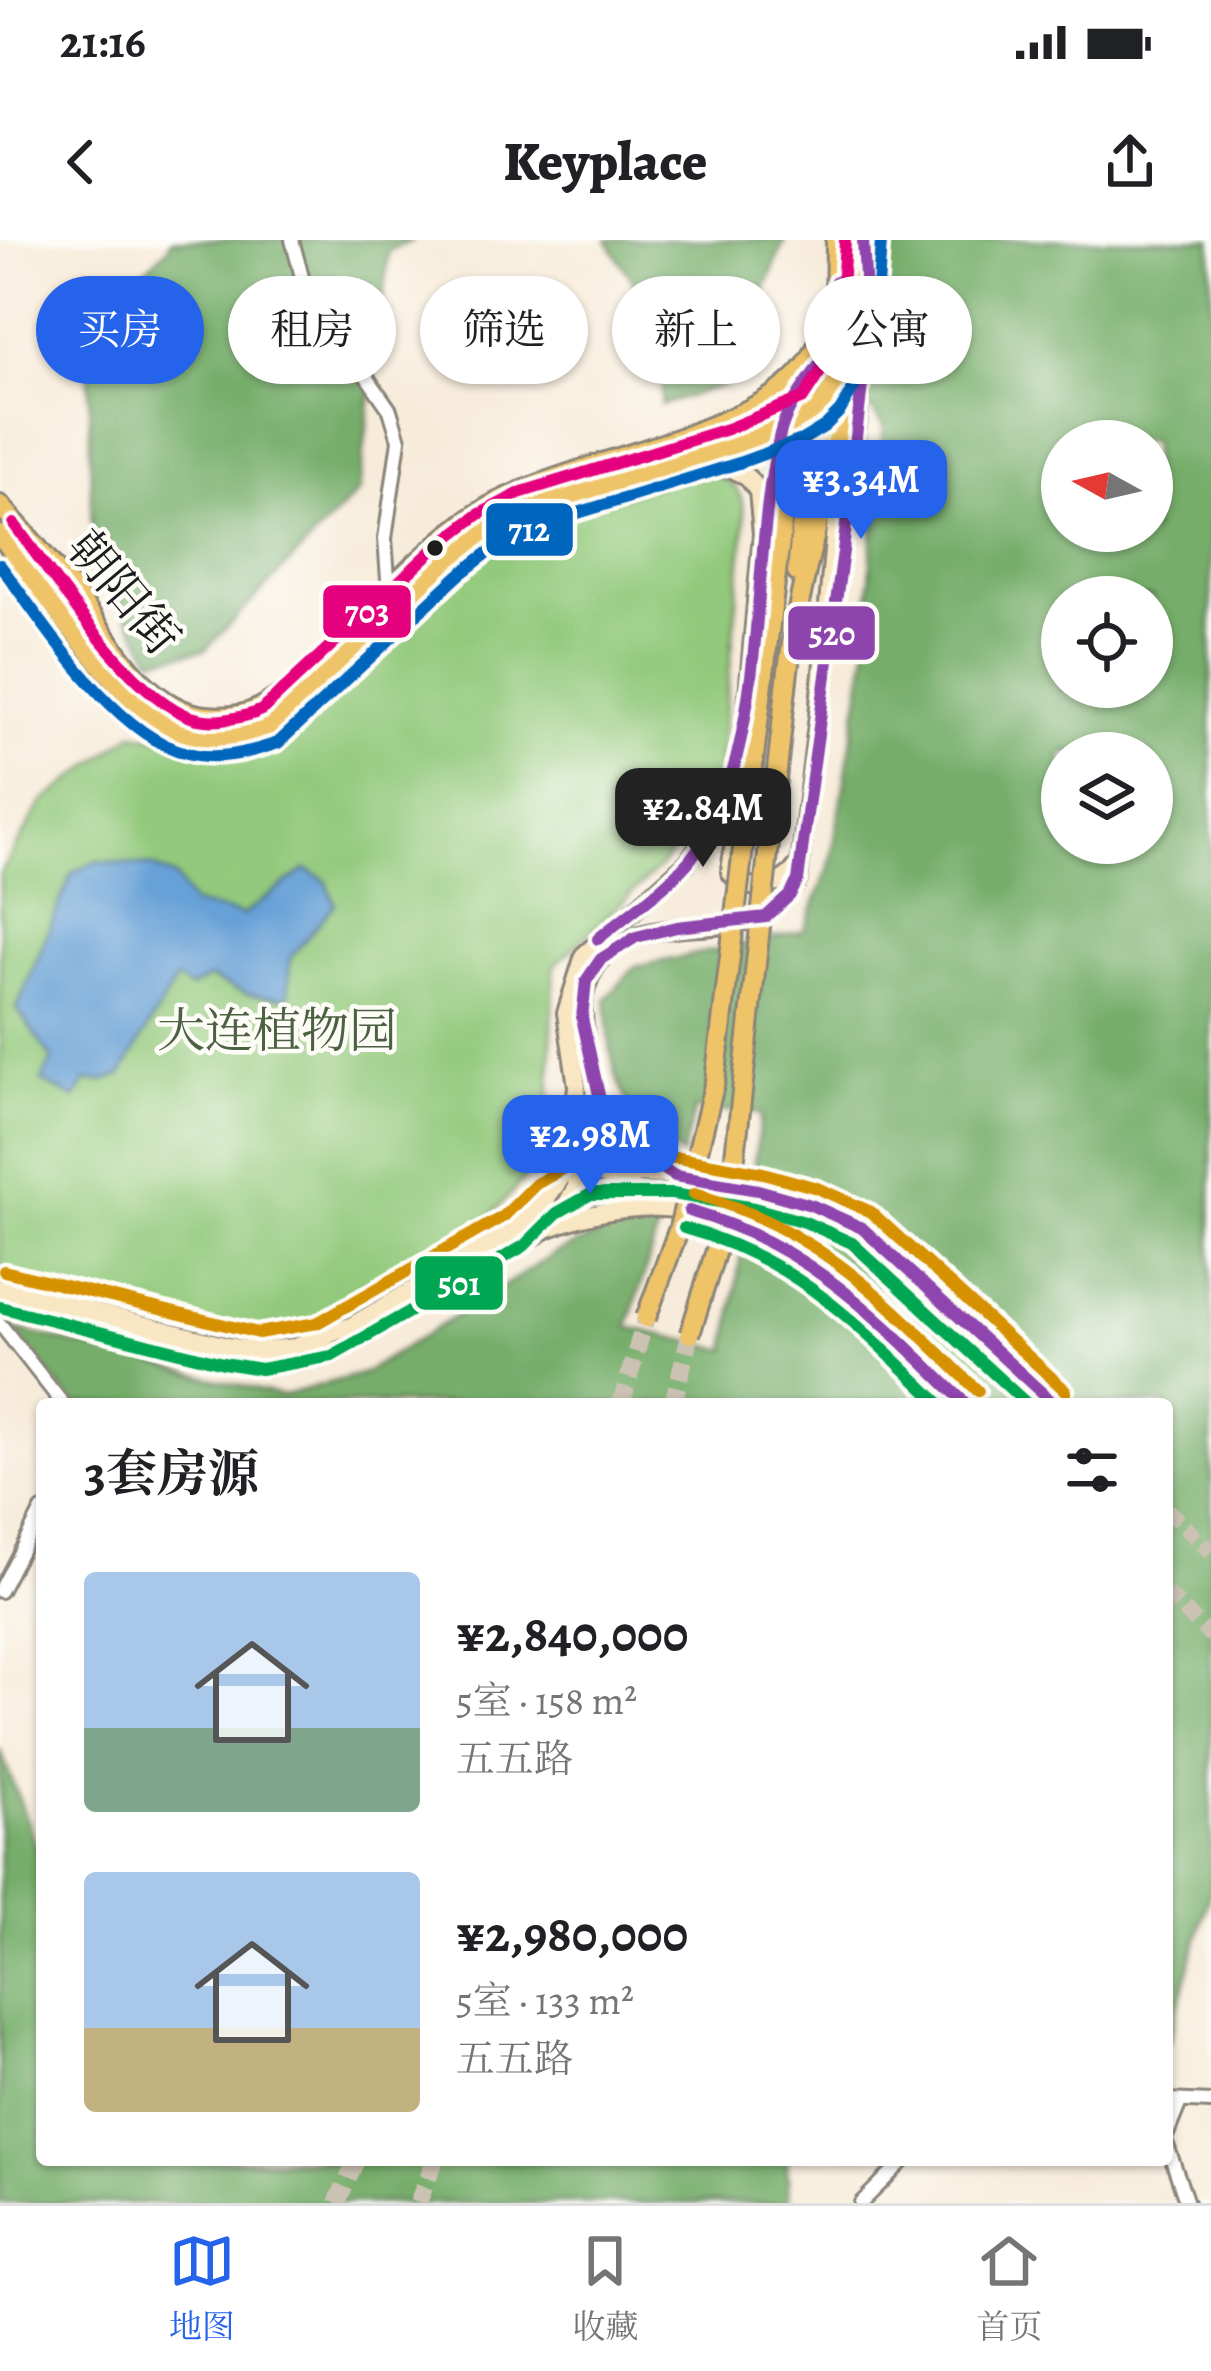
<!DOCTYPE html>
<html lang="zh">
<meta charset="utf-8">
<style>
body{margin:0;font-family:Alegreya,"Noto Serif SC",serif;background:#f6f6f6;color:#202124;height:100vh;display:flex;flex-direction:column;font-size:45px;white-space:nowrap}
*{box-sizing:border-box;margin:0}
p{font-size:39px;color:#757577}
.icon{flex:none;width:66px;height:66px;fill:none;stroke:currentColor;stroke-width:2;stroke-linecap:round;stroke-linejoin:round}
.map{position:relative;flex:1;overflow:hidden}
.sheet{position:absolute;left:36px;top:1158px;width:1137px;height:768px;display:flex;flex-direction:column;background:#fff;border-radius:12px;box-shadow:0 3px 9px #0004}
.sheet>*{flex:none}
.hud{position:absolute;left:36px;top:36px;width:1140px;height:108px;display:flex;gap:24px}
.needle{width:78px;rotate:278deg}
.fabs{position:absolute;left:1041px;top:180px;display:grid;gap:24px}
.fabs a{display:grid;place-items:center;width:132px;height:132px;border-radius:50%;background:#fff;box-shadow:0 3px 9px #0004;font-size:60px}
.price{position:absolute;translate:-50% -102px;padding:0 27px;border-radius:24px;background:#2563eb;color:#fff;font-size:39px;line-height:78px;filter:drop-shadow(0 3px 6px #0008)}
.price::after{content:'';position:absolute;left:50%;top:72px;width:36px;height:27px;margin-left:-18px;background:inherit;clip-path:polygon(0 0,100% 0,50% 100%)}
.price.selected{background:#222;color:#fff}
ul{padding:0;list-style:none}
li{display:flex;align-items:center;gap:36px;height:300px;padding:0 48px}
li span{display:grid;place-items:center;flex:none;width:336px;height:240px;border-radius:12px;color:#555}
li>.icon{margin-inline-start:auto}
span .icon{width:144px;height:144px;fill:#fffc;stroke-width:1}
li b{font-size:51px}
h2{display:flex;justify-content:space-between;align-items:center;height:144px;padding:0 48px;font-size:51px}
.tag{padding:0 42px;border-radius:54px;background:#fff;box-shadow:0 3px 9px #0004;font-size:42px;line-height:108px}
.tag.selected{background:#2563eb;color:#fff}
.status{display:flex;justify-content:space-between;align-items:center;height:84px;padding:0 60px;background:#fff;direction:ltr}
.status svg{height:33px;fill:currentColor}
header{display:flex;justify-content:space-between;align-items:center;height:156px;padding:0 48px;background:#fff;font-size:54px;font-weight:800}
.tab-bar{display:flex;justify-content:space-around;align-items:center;height:168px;border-top:3px solid #e0e0e0;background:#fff;font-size:33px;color:#757577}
.tab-bar a{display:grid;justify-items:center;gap:6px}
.tab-bar .selected{color:#2563eb}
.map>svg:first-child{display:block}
.green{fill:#93c97b;stroke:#58724c;stroke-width:3}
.forest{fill:#76ad6b;stroke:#496444;stroke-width:3;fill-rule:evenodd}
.water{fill:#68a1d7;stroke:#425e7a;stroke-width:3}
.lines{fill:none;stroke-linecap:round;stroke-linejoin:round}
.secondary-tunnel{stroke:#cbc2b3;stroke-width:16;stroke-dasharray:16 8;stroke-linecap:butt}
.primary-tunnel{stroke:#cbc2b3;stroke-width:18;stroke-dasharray:18 9;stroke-linecap:butt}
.street-casing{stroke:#8a847a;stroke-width:18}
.secondary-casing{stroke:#8a847a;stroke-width:22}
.primary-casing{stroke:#8a847a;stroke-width:24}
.street{stroke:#fff;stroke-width:12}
.secondary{stroke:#f9e7c3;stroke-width:16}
.primary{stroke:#efc469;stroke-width:18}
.primary-bridge-casing{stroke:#8a847a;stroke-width:24;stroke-linecap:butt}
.primary-bridge{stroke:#efc469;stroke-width:18}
.bus-1-casing{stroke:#fdfcf7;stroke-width:21}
.bus-2-casing{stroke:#fdfcf7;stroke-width:21}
.bus-3-casing{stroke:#fdfcf7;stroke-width:21}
.bus-4-casing{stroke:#fdfcf7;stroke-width:21}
.bus-5-casing{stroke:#fdfcf7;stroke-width:21}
.bus-1{stroke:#8e44ad;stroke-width:12}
.bus-2{stroke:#00a651;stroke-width:12}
.bus-3{stroke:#d69104;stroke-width:12}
.bus-4{stroke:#0065bd;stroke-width:12}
.bus-5{stroke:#e5007d;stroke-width:12}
.bus-dot{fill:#1c1c1c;stroke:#fdfcf7;stroke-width:4.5}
.labels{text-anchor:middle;stroke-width:9;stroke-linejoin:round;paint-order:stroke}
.street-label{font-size:48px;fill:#1c1c1c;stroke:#fdfcf7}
.park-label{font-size:48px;fill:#4c6142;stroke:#fdfcf7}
.line-badge{stroke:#fdfcf7;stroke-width:4.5}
.badge-label{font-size:33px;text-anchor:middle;font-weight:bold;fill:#fff}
</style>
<div class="status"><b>21:16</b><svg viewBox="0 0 49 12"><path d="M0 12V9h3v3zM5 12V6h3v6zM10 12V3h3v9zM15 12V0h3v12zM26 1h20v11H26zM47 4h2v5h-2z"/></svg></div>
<header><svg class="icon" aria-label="back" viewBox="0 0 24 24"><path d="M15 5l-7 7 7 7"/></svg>Keyplace<svg class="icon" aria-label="share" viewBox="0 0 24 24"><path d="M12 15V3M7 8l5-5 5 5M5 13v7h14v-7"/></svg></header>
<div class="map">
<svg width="1211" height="1963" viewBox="0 0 1211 1963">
<rect width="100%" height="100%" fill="#fdfcf7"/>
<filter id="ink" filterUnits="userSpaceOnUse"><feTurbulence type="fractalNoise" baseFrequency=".00833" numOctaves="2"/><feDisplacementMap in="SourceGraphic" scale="24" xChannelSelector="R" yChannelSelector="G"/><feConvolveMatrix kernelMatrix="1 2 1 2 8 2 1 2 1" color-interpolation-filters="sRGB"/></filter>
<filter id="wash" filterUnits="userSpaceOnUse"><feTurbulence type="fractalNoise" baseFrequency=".004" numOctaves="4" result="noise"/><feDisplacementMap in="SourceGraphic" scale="48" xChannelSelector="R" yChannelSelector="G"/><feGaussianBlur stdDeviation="2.7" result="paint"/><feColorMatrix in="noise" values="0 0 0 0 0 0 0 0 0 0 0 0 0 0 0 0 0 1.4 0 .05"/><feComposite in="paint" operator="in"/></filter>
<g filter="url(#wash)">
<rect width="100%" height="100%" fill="#f7ebd9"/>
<path class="green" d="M712 234C738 242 744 256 745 283L718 541 664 623 554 726 548 913 470 998 295 1094 171 1081 0 1033V634L43 562 134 493 238 514 288 491 443 340 551 277 693 235Z"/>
<g class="forest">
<polygon points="171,0 414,0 389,11 359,251 205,410 153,419 92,319 88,84 168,8"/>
<polygon points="607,0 785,0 763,55 768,112 727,145 661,165 665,94"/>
<path d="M891 0H1211V1649L1168 1804 1167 1164H74L11 1088 282 1156 364 1133 558 1012 624 984 658 989 628 1087 727 1110 761 874 695 869 682 916C615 864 612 842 606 759L635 727 804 691 831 622 866 416 873 284 884 186 857 151 890 15ZM1062 201H1152V291H1062ZM1062 357H1152V447H1062ZM1062 513H1152V603H1062Z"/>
<polygon points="0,1509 42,1620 42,1920 787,1920 789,1963 0,1963"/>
</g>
<polygon class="water" points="97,621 152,626 176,638 192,664 243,675 306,629 326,641 335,664 290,718 288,758 247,754 209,738 190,748 176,739 121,835 103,841 86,841 75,858 42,841 52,819 17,769 72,633"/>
</g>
<g filter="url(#ink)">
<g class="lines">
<g class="secondary-tunnel">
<polyline points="912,1030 1054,1164"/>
<polyline points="869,1072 966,1164"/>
<polyline points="1167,1270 1211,1312"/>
<polyline points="1167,1354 1211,1396"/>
</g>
<g class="primary-tunnel">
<polyline points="621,1164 646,1078"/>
<polyline points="673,1164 690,1094"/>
<polyline points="337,1963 356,1920"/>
<polyline points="418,1963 435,1920"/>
</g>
<g class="street-casing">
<g id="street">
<polyline points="292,0 305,48 390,170 399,200 385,299 389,352"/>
<polyline points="0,1084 63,1164"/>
<polyline points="0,1351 42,1270"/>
<polyline points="1167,1860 1211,1862"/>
<polyline points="1167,1894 1180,1862"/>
<polyline points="1167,1905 1187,1963"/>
<polyline points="861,1963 904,1920"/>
</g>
</g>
<g class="secondary-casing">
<g id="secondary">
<polyline points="849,255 868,91 867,42"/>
<polyline points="766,272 781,189 801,148"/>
<path d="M743 531 730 632C747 657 782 648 798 625"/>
<polyline points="597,861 604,878 635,911 675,936 758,950 811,965 862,988 912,1030"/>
<polyline points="603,934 660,962"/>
<polyline points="576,941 601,933 669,935"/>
<path d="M549 988C684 936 766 990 869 1072"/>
<polyline points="0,1048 227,1106 258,1111 295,1107 351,1086 515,990 546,959 561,938 570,914 577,846 566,773 584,715 687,623 709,592 732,543 746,477 762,294 758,251 748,238 731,228 664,234"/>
<path d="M0 1064 231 1123H281L341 1108 545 990C583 951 598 904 594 848 591 805 569 764 597 725 648 656 755 721 798 640L818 476 840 233C832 207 823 190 794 184"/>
</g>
</g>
<g class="primary-casing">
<g id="primary">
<polyline points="835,70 836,0"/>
<polyline points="723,188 777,179 794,184 806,203 807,228 797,332"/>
<path d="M0 265C26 295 53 324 77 356 110 399 145 470 206 476 224 478 244 476 260 468 284 456 303 434 323 416 373 369 420 312 477 274 559 219 763 199 811 118 822 100 828 77 836 58"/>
<path d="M0 295C40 345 125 473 181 493 212 504 242 497 272 486L447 321 488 290 529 269 733 206 794 184 814 172 825 161 844 128 858 88 863 0"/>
<polyline points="763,442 794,184 806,149 823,119"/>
<path d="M786 448C797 338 835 233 853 124"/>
</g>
</g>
<use href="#street" class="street"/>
<use href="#secondary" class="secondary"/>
<use href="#primary" class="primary"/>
<g class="primary-bridge-casing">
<g id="primary-bridge">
<polyline points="646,1078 679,988 715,841 763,442"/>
<polyline points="690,1094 717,1007 734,925 786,448"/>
</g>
</g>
<use href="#primary-bridge" class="primary-bridge"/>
<g class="bus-1-casing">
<g id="bus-1">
<polyline points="863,0 868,91 843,311 798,640 790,655 766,677 677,687 636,697 601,719 586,741 582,778 604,878 635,911 675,936 758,950 811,965 862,988 1054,1164"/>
<path d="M598 699C627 674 664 650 689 621 771 520 748 321 780 194 788 162 810 141 826 114 838 94 835 65 836 42"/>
<path d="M689 971C811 1005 878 1079 966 1164"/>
</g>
</g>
<g class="bus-2-casing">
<g id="bus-2">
<path d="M684 988C797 1019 858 1085 940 1164"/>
<polyline points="0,1067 223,1123 261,1129 332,1116 524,1006 557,973 591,954 673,954 754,968 805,982 852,1003 1027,1164"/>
</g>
</g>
<g class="bus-3-casing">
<g id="bus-3">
<path d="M694 954C820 988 888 1064 978 1151"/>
<polyline points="4,1031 258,1093 317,1083 504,976 536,944 577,921 600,915 678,918 763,933 817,948 871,972 1066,1151"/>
</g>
</g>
<g class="bus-4-casing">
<path id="bus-4" d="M0 325C43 382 114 496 187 513 218 521 248 513 278 503L459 335 498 305 536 286 739 223 802 200 825 186 840 171 860 137 875 94 881 1"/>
</g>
<g class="bus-5-casing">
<path id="bus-5" d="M14 284C54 336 130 456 191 477 212 484 235 479 255 473L262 470 435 308 478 275 522 252 727 189 803 158 828 120 840 84 845 0"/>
</g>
<use href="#bus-1" class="bus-1"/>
<use href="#bus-2" class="bus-2"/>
<use href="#bus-3" class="bus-3"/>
<use href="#bus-4" class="bus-4"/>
<use href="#bus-5" class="bus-5"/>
</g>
</g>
<circle class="bus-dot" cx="435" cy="308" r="10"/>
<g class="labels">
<g class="street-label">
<text transform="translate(124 352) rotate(50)" y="17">朝阳街</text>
</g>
<g class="park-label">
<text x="277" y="807">大连植物园</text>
</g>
</g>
<g class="line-badge">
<rect x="484" y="261" width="91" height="57" rx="12" fill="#0065bd"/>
<rect x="321" y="343" width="92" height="57" rx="12" fill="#e5007d"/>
<rect x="786" y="364" width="91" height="58" rx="12" fill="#8e44ad"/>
<rect x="413" y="1014" width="92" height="58" rx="12" fill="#00a651"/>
</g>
<g class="badge-label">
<text x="529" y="301">712</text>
<text x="367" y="383">703</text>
<text x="832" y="405">520</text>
<text x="459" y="1055">501</text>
</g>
</svg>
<div class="fabs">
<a><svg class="needle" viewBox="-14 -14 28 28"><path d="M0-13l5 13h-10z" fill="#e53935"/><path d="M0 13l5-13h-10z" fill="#757577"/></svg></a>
<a><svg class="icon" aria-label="locate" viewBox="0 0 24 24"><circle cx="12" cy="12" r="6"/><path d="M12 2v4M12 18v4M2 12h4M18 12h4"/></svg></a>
<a><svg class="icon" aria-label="layers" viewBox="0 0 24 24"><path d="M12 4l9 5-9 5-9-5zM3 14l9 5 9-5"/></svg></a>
</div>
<b class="price" style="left:861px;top:302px">¥3.34M</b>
<b class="price selected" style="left:703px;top:630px">¥2.84M</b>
<b class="price" style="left:590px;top:957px">¥2.98M</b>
<div class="hud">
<a class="tag selected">买房</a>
<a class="tag">租房</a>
<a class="tag">筛选</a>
<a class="tag">新上</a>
<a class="tag">公寓</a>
</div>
<section class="sheet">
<h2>3套房源<svg class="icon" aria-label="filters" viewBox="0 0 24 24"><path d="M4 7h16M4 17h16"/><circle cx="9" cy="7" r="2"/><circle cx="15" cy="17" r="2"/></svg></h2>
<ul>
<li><span style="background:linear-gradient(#a9c7e8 65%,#7fa58c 0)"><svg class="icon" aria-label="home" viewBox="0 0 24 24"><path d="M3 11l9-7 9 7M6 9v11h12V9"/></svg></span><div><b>¥2,840,000</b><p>5室 · 158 m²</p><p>五五路</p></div></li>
<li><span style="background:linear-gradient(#a9c7e8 65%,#c2b280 0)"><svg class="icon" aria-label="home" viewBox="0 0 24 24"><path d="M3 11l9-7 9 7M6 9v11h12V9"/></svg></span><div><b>¥2,980,000</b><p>5室 · 133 m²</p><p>五五路</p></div></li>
</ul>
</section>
</div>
<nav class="tab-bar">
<a class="selected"><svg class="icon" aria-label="map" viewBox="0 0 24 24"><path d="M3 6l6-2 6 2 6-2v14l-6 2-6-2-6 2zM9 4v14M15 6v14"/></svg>地图</a>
<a><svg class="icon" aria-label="saved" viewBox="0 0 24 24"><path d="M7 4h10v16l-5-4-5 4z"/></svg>收藏</a>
<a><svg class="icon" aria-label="home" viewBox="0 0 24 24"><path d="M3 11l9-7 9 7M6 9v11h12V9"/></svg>首页</a>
</nav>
